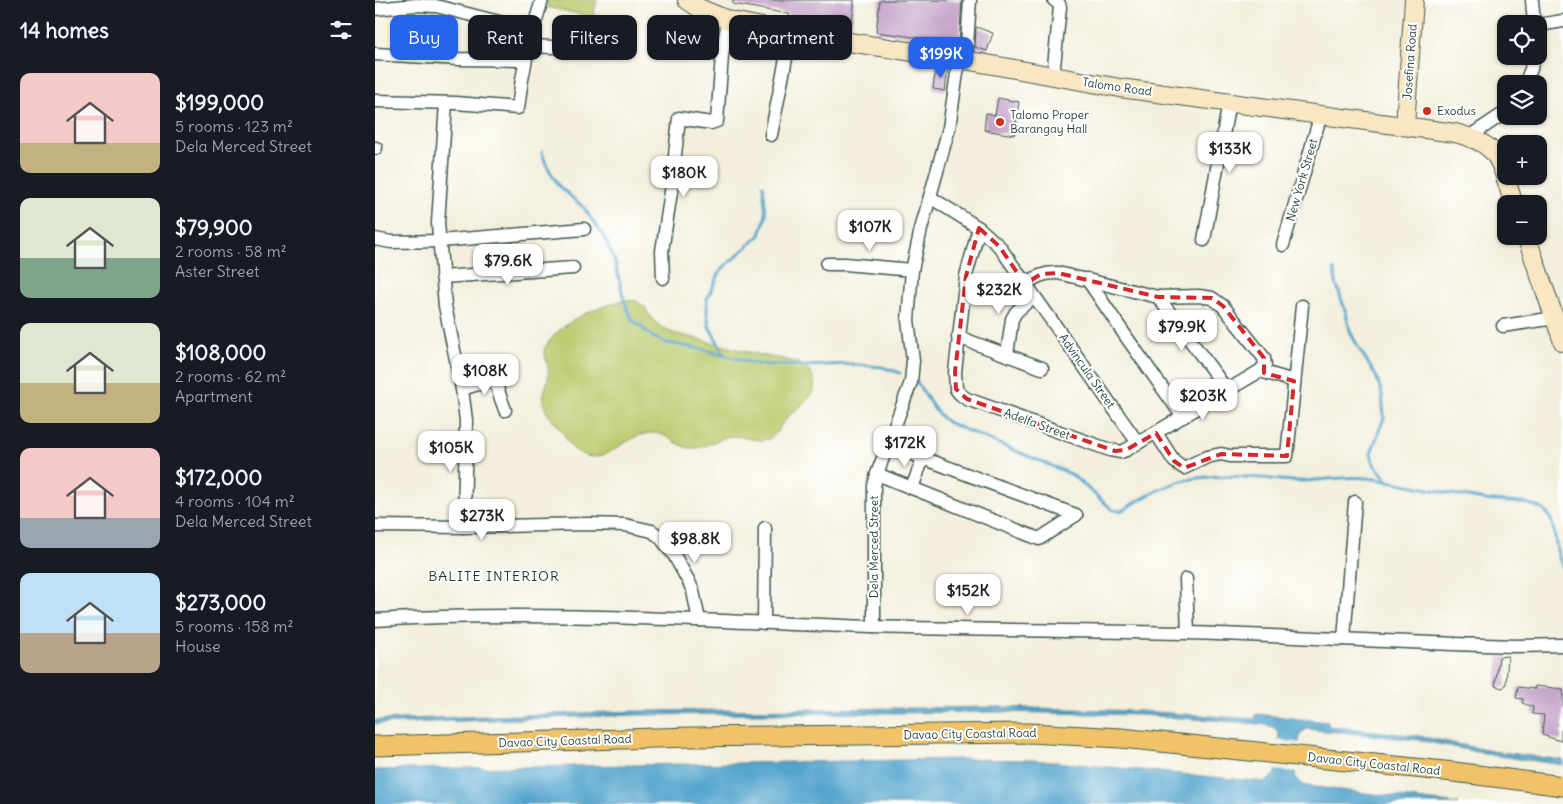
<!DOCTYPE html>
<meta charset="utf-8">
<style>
body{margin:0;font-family:Delius,sans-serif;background:#20242c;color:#f1f3f6;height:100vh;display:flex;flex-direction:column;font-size:19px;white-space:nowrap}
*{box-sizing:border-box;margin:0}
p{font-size:16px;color:#9ea1a6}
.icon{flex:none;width:28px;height:28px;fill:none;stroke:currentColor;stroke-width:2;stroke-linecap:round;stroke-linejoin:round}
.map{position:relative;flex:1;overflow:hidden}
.drawer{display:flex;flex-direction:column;background:#171b24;width:375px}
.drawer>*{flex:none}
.guide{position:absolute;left:15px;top:15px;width:475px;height:45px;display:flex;gap:10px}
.buttons{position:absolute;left:1122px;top:15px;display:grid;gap:10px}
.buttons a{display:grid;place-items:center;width:50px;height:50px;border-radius:10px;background:#171b24;box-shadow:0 1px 4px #0004;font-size:25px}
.price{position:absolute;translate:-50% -42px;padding:0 11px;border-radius:10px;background:#fff;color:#222;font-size:16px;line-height:32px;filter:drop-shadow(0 1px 2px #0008)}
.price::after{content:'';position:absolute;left:50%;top:30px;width:15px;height:11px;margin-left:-8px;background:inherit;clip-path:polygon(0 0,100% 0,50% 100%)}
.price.active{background:#2563eb;color:#fff}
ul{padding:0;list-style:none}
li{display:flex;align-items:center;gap:15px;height:125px;padding:0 20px}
li span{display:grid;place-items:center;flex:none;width:140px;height:100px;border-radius:10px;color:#555}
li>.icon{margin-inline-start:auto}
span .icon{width:60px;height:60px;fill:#fffc;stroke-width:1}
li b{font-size:21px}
h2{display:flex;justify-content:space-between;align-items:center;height:60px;padding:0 20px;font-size:21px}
.pill{padding:0 18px;border-radius:10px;background:#171b24;box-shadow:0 1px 4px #0004;font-size:18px;line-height:45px}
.pill.active{background:#2563eb;color:#fff}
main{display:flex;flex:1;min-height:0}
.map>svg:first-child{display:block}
.green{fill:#bbca6d;stroke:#6d8450}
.water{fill:#53a4cd;stroke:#397080}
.pier{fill:#f3efdc}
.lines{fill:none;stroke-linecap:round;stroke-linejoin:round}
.stream{stroke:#53a4cd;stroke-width:3}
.building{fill:#c6a5ca}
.street-casing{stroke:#3f584d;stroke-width:15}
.secondary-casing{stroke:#3f584d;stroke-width:20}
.primary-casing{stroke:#3f584d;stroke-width:21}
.street{stroke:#fff;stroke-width:12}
.secondary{stroke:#f9e7c3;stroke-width:18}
.primary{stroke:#f0c369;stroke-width:19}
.marked{fill:none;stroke:#d62828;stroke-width:4;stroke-dasharray:10 6;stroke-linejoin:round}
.poi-dot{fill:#c8321e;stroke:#fff;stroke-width:2}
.labels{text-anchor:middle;stroke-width:4;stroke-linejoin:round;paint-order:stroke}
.street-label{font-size:12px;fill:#1f3d34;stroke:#fff}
.poi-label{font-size:12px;fill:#1f3d34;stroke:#fff;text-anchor:start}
.neighbourhood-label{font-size:14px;letter-spacing:1px;fill:#1f3d34;stroke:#fff}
</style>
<main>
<section class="drawer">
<h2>14 homes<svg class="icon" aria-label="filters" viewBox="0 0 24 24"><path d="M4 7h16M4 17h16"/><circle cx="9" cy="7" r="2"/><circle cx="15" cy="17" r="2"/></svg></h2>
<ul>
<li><span style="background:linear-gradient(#f6c9c9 70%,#c2b280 0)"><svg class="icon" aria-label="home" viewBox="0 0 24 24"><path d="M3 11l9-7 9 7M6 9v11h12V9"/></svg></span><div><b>$199,000</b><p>5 rooms · 123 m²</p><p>Dela Merced Street</p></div></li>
<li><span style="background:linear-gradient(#dfe7d0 60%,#7fa58c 0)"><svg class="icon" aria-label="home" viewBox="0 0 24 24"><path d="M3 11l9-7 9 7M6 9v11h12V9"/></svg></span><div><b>$79,900</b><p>2 rooms · 58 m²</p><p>Aster Street</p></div></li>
<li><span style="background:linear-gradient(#dfe7d0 60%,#c2b280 0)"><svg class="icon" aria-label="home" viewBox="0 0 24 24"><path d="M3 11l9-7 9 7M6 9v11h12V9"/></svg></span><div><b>$108,000</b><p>2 rooms · 62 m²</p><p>Apartment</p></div></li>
<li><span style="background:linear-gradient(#f6c9c9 70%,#9aa5b1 0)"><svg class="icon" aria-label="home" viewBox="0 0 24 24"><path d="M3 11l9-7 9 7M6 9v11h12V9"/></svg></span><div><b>$172,000</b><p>4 rooms · 104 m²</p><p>Dela Merced Street</p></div></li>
<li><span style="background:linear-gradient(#bfe0f5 60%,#b9a48a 0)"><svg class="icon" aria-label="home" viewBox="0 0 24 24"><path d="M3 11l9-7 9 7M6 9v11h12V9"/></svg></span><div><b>$273,000</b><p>5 rooms · 158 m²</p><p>House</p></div></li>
</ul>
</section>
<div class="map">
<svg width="1188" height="804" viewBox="0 0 1188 804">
<rect width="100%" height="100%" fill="#fff"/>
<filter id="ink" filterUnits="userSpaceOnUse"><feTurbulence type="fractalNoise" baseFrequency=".02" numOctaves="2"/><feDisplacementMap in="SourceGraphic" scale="10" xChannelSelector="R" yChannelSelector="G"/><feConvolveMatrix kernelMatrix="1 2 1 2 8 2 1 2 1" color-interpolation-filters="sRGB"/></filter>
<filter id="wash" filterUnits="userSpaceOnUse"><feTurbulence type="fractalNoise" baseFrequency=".0096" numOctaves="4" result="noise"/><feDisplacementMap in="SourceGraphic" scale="20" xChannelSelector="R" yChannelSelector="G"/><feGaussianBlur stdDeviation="1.12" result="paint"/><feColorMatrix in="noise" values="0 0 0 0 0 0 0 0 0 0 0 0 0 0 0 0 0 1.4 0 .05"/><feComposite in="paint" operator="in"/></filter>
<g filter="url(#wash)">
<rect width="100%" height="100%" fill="#f3efdc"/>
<g class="green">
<polygon points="172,0 222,0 218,17 171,7"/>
<path d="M249 300 261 301 270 307 276 318 287 328 298 333C328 340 357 348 386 355 398 358 419 359 430 367 432 368 436 373 437 375 448 397 420 407 410 420 405 426 401 436 393 439 381 443 368 435 356 436 343 438 333 447 320 448 303 450 293 431 275 433 247 436 229 469 203 452 194 447 192 439 187 431 183 424 175 419 171 411 164 398 171 391 173 378 175 369 170 358 169 349 186 320 218 309 249 300Z"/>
</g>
<polygon class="water" points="625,707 765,711 880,719 881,714 953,722 953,726 1044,736 1117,751 1188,760 1188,765 1116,755 1044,740 932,729 925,734 920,776 924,782 931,786 1084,804 0,804 0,770 36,769 585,759 659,760 891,782 900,774 904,735 900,728 892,725 861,722 765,715 625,712 263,715 0,724 0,720 263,711"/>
<polygon class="pier" points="901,740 926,743 923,772 899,770"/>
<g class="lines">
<g class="stream">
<polyline points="167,152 171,164 183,185 209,208 230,238 240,262 249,300 256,318 278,337 292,343 326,349 382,364 430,366 474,364 507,367 525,373"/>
<polyline points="959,269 961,283 971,313 975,331 983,347 1001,376 1007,394 1009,418 996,453 998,463 1014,482"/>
<polyline points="349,354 334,326 332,313 332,299 346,270 385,235 391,215 388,185"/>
<path d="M541 382C552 395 558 412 572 422L696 474 738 510 746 511C768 498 798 480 822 478 853 474 885 478 917 481 942 482 967 475 992 478 1032 483 1071 494 1111 500 1127 503 1157 500 1170 511 1181 522 1179 540 1183 554 1184 559 1186 563 1188 568"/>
</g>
</g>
<g id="blocks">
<g class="building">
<polygon points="358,0 479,0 479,7 476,27 414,17 414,14 358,4"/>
<polygon points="505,0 587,0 584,43 501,32"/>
<polygon points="601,27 618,33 612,51 600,47"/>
<polygon points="561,66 573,68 570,91 558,89"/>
<polygon points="623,98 644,102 639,135 609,130 611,113 620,115"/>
<polygon points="1133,656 1131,684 1128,688 1120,686 1124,657"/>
<polygon points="1160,686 1188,689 1188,730 1186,730 1186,741 1167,735 1169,715 1157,714 1158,707 1147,703 1148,699 1141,698 1143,687 1160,689"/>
</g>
</g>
</g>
<g filter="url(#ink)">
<use href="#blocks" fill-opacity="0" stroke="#3f584d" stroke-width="1"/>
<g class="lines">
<g class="street-casing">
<g id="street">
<polyline points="1157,0 1159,24"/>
<polyline points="0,9 41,5 61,6 132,24 158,28"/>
<polyline points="1164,25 1188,21"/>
<polyline points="153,46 230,49"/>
<polyline points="0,54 84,59 150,60"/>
<polyline points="591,60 595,0"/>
<polyline points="678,76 685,7 684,4 679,0"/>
<polyline points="1150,84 1156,69 1158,56"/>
<path d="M0 101 81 103 143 108C147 71 155 36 167 0"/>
<polyline points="71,103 63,223 70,306 87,389 91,420 89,527"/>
<polyline points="396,135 416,33"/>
<polyline points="1095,136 1131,112"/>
<polyline points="0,148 1,148"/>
<polyline points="555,197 604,228 624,246 763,443"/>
<path d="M604 228 591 276 580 372 581 389 585 394 592 399 735 450 746 452 751 450 885 371 890 365 889 358 848 306 837 298 824 296 783 297 683 273C670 272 661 277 650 284"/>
<polyline points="0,239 16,242 64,241 209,229"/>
<polyline points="829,240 854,102"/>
<polyline points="908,245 946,114"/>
<polyline points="452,264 470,264 537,270"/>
<polyline points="67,277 198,268"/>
<polyline points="288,278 287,251 296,192 304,118 336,123 342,121 347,56 353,20"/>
<polyline points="712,279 752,338 808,417"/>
<polyline points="783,297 852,390"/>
<polyline points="1128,326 1180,318"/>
<polyline points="583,337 667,368"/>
<polyline points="632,355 637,319 641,312 659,296"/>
<polyline points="885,371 919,381"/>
<polyline points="87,389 119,379 130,410"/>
<polyline points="781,433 799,461 809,468 832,457 846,454 855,456 912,456 927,306"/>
<polyline points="513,445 701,515"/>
<polyline points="502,474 664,539 701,515"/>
<polyline points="537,488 548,458"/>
<polyline points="0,526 89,527 213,524 250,525 277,531 285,537 299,555 314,582 318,591 324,620"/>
<polyline points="811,579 813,633"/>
<path d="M0 620C166 610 332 621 498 627 603 630 708 631 813 633 922 636 1031 643 1140 646L1188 645"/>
<polyline points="389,623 390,528"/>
<polyline points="499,627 499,486 502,474 536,382 538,361 533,320 537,270 546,229 574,128 584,59"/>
<polyline points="969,639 980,502"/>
</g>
</g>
<g class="secondary-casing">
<g id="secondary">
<path d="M312 0 324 8 353 20 416 33 584 59 745 88 1080 133C1128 145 1124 162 1139 204"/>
<polyline points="1030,125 1039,0"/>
<polyline points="1151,236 1188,342"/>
</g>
</g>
<g class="primary-casing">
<polyline id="primary" points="0,746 316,737 655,733 746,738 1079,772 1188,786"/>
</g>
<use href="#street" class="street"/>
<use href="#secondary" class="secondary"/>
<use href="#primary" class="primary"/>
</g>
</g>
<path class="marked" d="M604 228 624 246 650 284 666 274 683 273 783 297 837 298 848 306 889 358V373L919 381 912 456 846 454 809 468 799 461 781 433 751 450 740 451 592 399 581 389 580 372 591 276Z"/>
<g class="poi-dot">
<circle cx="1052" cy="111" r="5"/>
<circle cx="625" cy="122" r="5"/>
</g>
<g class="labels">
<g class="street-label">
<text transform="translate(1035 62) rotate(-86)" y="4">Josefina Road</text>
<text transform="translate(742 87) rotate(8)" y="4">Talomo Road</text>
<text transform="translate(927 180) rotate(-74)" y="4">New York Street</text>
<text transform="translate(712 371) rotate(55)" y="4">Advincula Street</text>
<text transform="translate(662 424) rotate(20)" y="4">Adelfa Street</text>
<text transform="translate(499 547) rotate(-90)" y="4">Dela Merced Street</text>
<text transform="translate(595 734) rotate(-1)" y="4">Davao City Coastal Road</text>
<text transform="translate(190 741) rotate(-2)" y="4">Davao City Coastal Road</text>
<text transform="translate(999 764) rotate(6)" y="4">Davao City Coastal Road</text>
</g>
<g class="poi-label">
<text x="1062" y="115">Exodus</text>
<text x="635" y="119">Talomo Proper<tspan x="635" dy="14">Barangay Hall</tspan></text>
</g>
<g class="neighbourhood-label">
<text x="119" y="581">BALITE INTERIOR</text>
</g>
</g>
</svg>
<div class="buttons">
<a><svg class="icon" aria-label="locate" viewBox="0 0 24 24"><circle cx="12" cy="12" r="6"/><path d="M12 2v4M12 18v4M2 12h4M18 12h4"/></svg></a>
<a><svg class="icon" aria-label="layers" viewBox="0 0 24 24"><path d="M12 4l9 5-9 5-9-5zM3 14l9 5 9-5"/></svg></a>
<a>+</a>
<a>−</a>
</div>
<b class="price active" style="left:566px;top:79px">$199K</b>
<b class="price" style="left:855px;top:174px">$133K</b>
<b class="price" style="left:309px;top:198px">$180K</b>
<b class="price" style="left:495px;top:252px">$107K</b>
<b class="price" style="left:133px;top:286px">$79.6K</b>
<b class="price" style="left:624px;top:315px">$232K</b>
<b class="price" style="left:807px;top:352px">$79.9K</b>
<b class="price" style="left:110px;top:396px">$108K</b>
<b class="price" style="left:828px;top:421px">$203K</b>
<b class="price" style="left:530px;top:468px">$172K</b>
<b class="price" style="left:76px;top:473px">$105K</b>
<b class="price" style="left:107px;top:541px">$273K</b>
<b class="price" style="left:320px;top:564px">$98.8K</b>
<b class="price" style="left:593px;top:616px">$152K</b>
<div class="guide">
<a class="pill active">Buy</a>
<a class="pill">Rent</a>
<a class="pill">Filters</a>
<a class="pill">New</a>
<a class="pill">Apartment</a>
</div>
</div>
</main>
